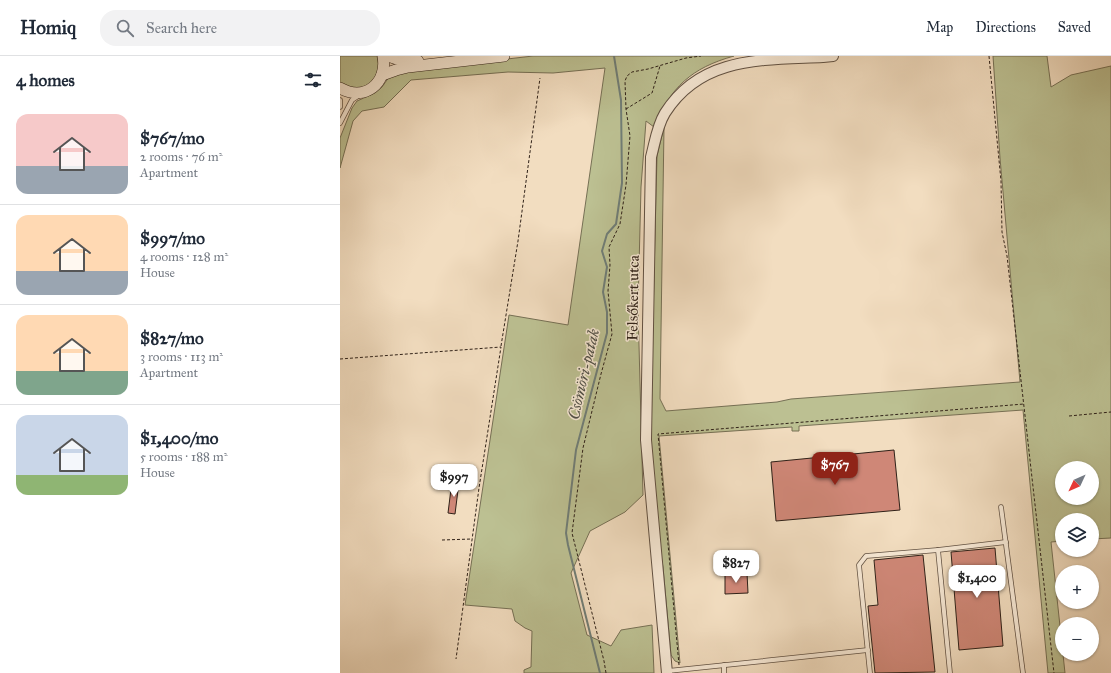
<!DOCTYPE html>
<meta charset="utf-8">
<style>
body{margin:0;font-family:"IM FELL Great Primer",serif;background:#f2f2f3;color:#1f2937;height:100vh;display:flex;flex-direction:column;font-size:15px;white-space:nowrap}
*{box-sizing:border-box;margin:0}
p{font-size:13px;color:#747a83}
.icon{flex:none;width:22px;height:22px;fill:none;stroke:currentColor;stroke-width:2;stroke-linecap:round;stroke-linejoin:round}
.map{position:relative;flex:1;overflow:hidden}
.panel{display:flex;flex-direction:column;background:#fff;width:340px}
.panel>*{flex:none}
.needle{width:26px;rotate:226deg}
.controls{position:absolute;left:715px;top:405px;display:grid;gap:8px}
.controls a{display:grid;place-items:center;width:44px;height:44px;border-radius:50%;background:#fff;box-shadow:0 1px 3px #0004;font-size:20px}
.price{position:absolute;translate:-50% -34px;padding:0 9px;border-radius:8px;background:#fff;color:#222;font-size:13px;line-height:26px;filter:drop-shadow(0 1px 2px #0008)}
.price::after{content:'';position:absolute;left:50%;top:24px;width:12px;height:9px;margin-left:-6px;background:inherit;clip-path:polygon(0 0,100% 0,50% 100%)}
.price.on{background:#8f2418;color:#fff}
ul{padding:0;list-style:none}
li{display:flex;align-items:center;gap:12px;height:100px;padding:0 16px}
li+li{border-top:1px solid #e0e1e3}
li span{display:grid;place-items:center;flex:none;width:112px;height:80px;border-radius:12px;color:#555}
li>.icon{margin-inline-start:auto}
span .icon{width:48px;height:48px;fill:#fffc;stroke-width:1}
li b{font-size:17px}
h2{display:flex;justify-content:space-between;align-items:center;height:48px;padding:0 16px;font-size:17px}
header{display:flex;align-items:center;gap:24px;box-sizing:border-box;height:56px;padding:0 20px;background:#fff;border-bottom:1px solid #e0e1e3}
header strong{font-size:19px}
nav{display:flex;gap:22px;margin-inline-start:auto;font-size:14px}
.search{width:280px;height:36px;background:#f2f2f3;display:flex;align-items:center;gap:10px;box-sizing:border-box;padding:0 14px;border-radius:16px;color:#747a83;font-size:15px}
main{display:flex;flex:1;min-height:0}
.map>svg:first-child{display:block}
.green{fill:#bcc092;stroke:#767055;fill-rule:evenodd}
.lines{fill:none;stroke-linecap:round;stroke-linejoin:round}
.stream{stroke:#707d76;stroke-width:2}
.building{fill:#cf8777;stroke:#2f2118}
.service-casing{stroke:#605042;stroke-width:5.5}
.tertiary-casing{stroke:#605042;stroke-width:12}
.secondary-casing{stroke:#2f2118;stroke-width:12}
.path{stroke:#2f2118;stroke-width:1;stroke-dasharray:3 2;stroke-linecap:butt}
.service{stroke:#f7e9d6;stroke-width:4}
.tertiary{stroke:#f7e9d6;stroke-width:10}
.secondary{stroke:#f7e9d6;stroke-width:11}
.labels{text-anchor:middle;stroke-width:3;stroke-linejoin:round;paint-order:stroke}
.street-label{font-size:15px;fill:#2f2118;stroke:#f7e9d6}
.water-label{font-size:16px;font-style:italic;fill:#4f4f47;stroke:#f7e9d6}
</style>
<header>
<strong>Homiq</strong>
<div class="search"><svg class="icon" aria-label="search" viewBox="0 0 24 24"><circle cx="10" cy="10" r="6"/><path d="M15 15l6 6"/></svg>Search here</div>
<nav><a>Map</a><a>Directions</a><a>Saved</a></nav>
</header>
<main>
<section class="panel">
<h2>4 homes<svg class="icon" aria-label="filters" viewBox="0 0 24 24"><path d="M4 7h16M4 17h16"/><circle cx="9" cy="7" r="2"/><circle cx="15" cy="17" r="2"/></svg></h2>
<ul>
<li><span style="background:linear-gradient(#f6c9c9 65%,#9aa5b1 0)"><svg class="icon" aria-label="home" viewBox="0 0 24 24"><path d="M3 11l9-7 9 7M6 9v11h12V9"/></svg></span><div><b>$767/mo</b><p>2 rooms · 76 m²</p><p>Apartment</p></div></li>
<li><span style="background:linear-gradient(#ffd9b3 70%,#9aa5b1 0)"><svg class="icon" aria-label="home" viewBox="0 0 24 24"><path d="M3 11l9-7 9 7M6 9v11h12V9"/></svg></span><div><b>$997/mo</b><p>4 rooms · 128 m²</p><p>House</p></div></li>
<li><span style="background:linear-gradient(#ffd9b3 70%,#7fa58c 0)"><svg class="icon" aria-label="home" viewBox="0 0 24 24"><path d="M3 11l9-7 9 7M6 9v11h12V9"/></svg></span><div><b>$827/mo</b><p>3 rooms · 113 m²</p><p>Apartment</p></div></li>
<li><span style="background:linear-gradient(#c9d6e8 75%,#8fb573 0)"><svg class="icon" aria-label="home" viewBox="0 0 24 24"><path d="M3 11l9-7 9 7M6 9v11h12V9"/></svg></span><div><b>$1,400/mo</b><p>5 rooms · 188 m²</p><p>House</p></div></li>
</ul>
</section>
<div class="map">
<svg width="771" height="617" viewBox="0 0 771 617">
<rect width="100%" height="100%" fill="#f2ddc0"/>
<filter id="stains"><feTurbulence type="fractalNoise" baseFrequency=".005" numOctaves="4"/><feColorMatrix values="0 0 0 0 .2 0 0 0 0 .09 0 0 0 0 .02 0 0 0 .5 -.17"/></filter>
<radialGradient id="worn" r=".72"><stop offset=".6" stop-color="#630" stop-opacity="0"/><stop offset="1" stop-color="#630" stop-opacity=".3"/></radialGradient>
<g class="green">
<polygon points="0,0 37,0 39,10 38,17 29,29 16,33 0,28"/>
<path d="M193 0H394C351 12 331 31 314 71L306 65 301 131 298 252 303 439 285 456 250 475 231 517 247 579 271 590 281 574 312 569 314 617H184V614L191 611 192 575 185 572 175 565 172 553 125 549 169 259 228 269 265 12 213 17 168 16 71 24 44 51 22 55 13 65 0 112V82L12 52 17 45 35 37 42 31 49 21 56 16Z"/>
<path d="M653 0H707L711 31 731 19 771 10V482L752 483V464H722V485L711 486 725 617H708L683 354 459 370V375H452V371L319 380 340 607 335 605 331 599 323 511 318 483 310 381 317 100 324 71 320 343 326 355 437 346 451 343 680 326 660 102ZM722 412H752V442H722Z"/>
</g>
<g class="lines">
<polyline class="stream" points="260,617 228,489 226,477 236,394 267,277 267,256 263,236 267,211 262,195 267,178 276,168 282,127 281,44 274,0"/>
</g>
<g class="building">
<polygon points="554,394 560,454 436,465 431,406"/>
<polygon points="112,425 119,426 115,458 108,457"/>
<polygon points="655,492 663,590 619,594 611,496"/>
<polygon points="583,499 595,616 535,617 528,550 538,549 534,504"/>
<polygon points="407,517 408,537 385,538 385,518"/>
</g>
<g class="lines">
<g class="service-casing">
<g id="service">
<polyline points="0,44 0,51"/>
<polyline points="0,67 12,44 18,40"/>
<polyline points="661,451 683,617"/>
<polyline points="598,494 666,486"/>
<polyline points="384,609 384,617"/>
<polyline points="328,615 528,594"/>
<polyline points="530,617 519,509 526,500 598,494 610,617"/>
</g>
</g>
<g class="tertiary-casing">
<path id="tertiary" d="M327 617 306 384 311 101C315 86 317 70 325 57 361 0 422 4 483 1L493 0"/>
</g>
<g class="secondary-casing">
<g id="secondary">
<polyline points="48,0 57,3 78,5"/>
<polyline points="42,19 56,14 68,11 164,0"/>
<path d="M0 32C25 46 48 27 43 0"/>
</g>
</g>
<g class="path">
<polyline points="649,0 661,125 662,176 667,200 714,617"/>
<polyline points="286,53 312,37 320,10"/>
<polyline points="161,290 178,185 200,22"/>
<polyline points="0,303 161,291 139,432 116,603"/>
<polyline points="729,360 771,356"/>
<polyline points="102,484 132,483"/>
<polyline points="339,609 318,378 684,348"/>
<polyline points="266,617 264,605 232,477 243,392 261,318 272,278 268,235 270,209 269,191 280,168 286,129 290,80 286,53 285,25 287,20 292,16 308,13 346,2 361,0"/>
</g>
<use href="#service" class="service"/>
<use href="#tertiary" class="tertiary"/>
<use href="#secondary" class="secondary"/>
</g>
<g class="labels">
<g class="street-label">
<text transform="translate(293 242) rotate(-89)" y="5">Felsőkert utca</text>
</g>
<g class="water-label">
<text transform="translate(243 318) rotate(-77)" y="6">Csömöri-patak</text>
</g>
</g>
<rect width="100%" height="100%" filter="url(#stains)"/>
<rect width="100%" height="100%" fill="url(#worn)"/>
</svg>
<div class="controls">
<a><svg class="needle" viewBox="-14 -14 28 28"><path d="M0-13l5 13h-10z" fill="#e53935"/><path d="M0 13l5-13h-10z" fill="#747a83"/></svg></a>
<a><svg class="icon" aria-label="layers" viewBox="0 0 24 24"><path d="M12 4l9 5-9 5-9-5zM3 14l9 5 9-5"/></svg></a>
<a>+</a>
<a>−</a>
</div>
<b class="price on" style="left:495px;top:430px">$767</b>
<b class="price" style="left:114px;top:442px">$997</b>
<b class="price" style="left:396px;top:528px">$827</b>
<b class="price" style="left:637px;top:543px">$1,400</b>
</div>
</main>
